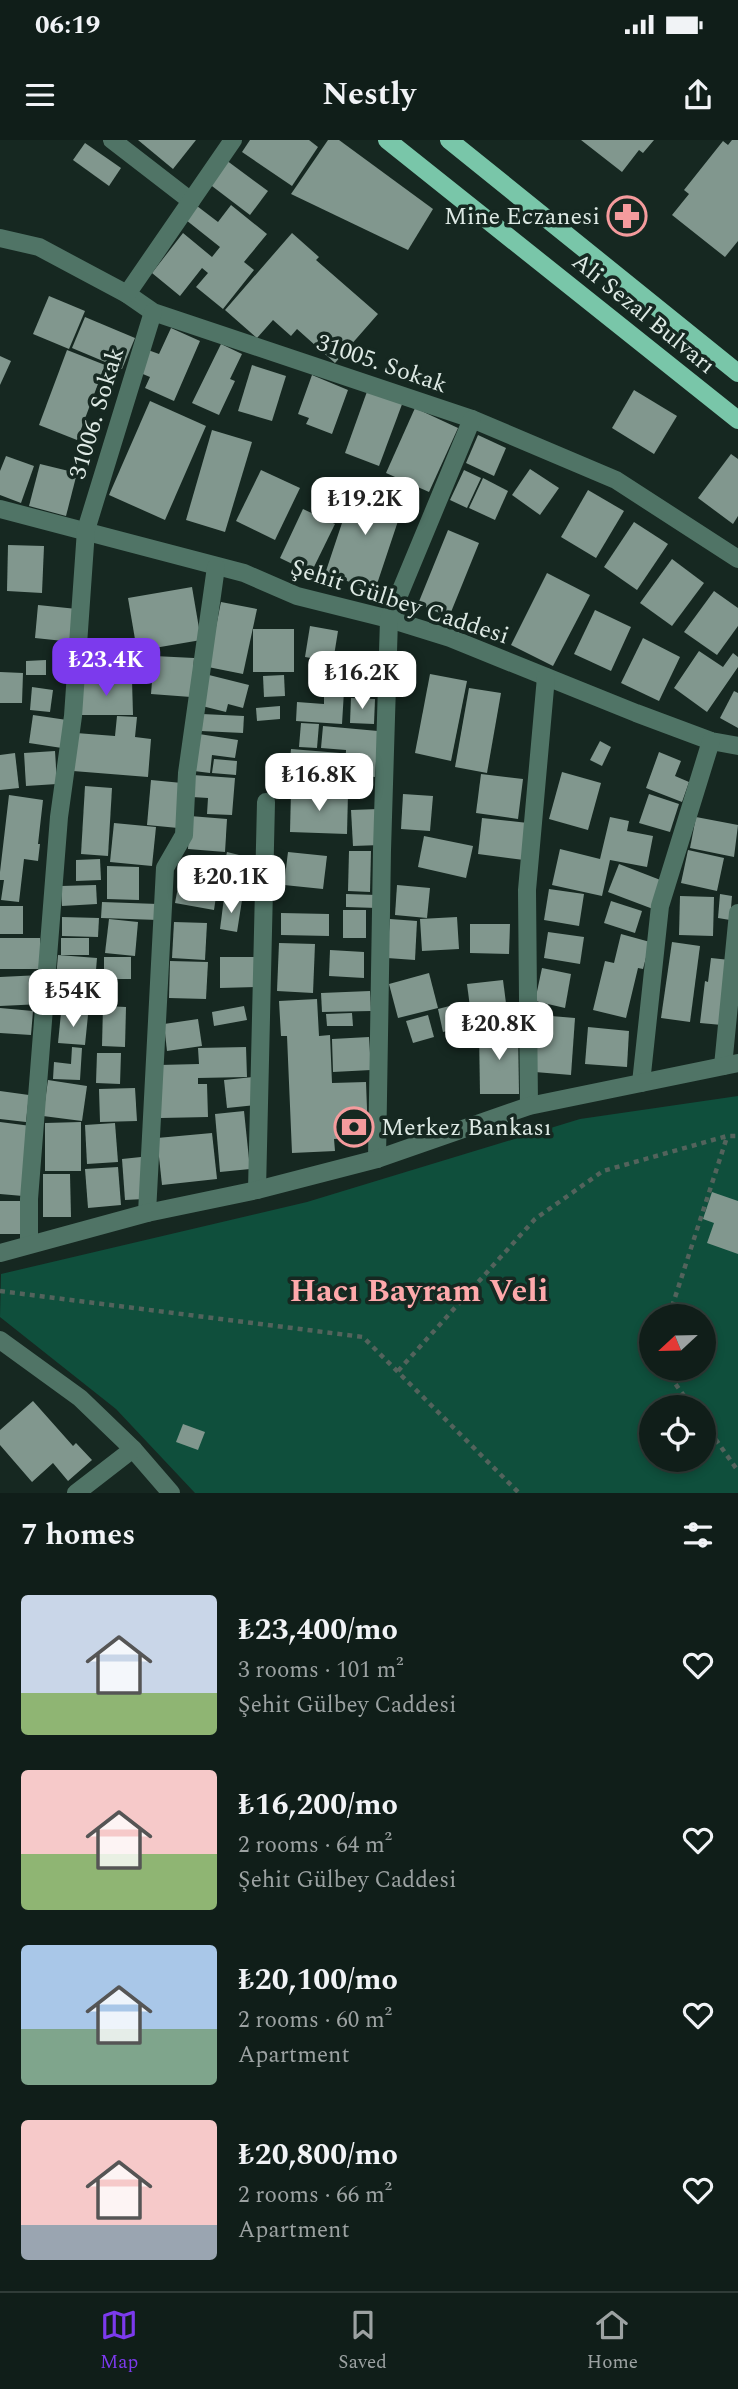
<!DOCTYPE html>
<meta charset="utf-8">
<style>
body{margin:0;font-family:Spectral,serif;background:#192722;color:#f1f3f6;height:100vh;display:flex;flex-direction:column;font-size:26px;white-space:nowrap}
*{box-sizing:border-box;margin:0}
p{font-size:23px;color:#9ca2a2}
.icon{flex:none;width:38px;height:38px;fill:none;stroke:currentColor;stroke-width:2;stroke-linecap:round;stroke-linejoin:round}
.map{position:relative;height:1353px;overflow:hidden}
.details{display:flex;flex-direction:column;background:#101e19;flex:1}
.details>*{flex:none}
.needle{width:46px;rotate:248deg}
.buttons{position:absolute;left:639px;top:1164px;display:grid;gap:14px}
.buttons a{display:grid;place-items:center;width:77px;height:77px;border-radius:50%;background:#101e19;box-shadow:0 4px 10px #0003,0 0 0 2px #303c38;font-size:35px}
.price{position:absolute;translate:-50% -60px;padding:0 16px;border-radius:14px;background:#fff;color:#222;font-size:23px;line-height:46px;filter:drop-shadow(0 2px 4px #0008)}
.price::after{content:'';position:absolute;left:50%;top:42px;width:21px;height:16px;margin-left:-10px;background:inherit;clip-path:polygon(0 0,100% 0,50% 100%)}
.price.active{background:#7c3aed;color:#fff}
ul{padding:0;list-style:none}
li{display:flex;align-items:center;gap:21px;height:175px;padding:0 21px}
li span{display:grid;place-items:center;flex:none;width:196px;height:140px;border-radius:7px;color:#555}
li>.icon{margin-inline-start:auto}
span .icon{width:84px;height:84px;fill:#fffc;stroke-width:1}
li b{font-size:30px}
h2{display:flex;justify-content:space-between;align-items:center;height:84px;padding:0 21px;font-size:30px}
.status{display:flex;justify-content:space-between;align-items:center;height:49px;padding:0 35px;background:#101e19;direction:ltr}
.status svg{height:19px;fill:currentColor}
header{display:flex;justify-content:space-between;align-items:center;height:91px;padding:0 21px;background:#101e19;font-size:32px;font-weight:700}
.menu{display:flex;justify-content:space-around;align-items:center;height:98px;border-top:2px solid #303c38;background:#101e19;font-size:19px;color:#9ca2a2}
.menu a{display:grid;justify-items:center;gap:4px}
.menu .active{color:#7c3aed}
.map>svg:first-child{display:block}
.green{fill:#0f4f3c;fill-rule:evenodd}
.building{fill:#81978e}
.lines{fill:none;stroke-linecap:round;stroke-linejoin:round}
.path{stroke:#53635c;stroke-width:4.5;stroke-dasharray:5 5;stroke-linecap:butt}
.minor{stroke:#507466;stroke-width:18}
.major{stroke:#79c6a9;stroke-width:18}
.labels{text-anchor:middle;stroke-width:7;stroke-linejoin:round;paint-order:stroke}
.poi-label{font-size:24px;fill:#dde9e4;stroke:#162821;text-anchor:end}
.street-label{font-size:24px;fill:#dde9e4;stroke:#162821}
.district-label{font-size:32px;font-weight:bold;fill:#fea9ab;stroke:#162821}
</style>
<div class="status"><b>06:19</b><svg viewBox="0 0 49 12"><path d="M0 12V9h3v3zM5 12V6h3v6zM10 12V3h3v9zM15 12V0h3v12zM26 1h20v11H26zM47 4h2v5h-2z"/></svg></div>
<header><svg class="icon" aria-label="menu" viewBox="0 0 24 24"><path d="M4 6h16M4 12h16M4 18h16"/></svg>Nestly<svg class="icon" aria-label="share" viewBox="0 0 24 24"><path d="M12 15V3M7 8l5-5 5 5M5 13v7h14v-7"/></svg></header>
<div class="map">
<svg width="738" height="1353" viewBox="0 0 738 1353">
<rect width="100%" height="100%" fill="#162821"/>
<path class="green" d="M738 956V1353H195L116 1269 0 1177 1 1134 307 1062 580 979ZM651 1176H704V1228H651ZM651 1267H704V1320H651Z"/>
<g class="building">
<polygon points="138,0 196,0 173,29"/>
<polygon points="250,0 309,0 318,7 292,46 242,12"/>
<polygon points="328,0 339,0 433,69 408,110 291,54"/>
<polygon points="581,0 654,0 643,13 639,10 622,32"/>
<polygon points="732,0 738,0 738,101 725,117 672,75 689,54 684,50 723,1 728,5"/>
<polygon points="85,3 121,28 109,46 73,20"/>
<polygon points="226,20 268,51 250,75 208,43"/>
<polygon points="231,65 267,94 244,122 254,130 223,169 196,147 208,133 202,128 180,156 152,133 183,93 212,117 220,107 186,80 197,66 218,82"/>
<polygon points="292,93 319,117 316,120 378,174 335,223 297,189 291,196 273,180 257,198 225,170"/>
<polygon points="49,156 85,171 69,209 33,194"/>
<polygon points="85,177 135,198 122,229 72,208"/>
<polygon points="171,188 200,201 174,261 145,248 150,237 138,232 148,210 159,214"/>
<polygon points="221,204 242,214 230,239 235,241 219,275 192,263"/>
<polygon points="67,210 105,225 77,300 39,285"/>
<polygon points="0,216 11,221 0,245"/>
<polygon points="252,225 286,236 272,281 238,271"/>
<polygon points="312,235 348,250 332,294 306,284 309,278 298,274"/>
<polygon points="369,246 404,259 379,326 345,313"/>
<polygon points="634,250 677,276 654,314 612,288"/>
<polygon points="150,261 206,286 165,380 109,355"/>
<polygon points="415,268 458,288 429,352 386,333"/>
<polygon points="212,290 252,302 225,392 186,380"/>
<polygon points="478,295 506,308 494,336 466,323"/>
<polygon points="731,314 738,319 738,376 733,384 698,358"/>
<polygon points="6,316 34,326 21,363 0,355 0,331"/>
<polygon points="40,324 77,333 66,376 29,366"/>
<polygon points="530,329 559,348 540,375 512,355"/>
<polygon points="261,330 300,348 275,400 236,381"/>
<polygon points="464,330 481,338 467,368 450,360"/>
<polygon points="483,338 508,351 495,380 469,368"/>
<polygon points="355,344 405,360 375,450 325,434"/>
<polygon points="588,350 624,371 596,418 561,397"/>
<polygon points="303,369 335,384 311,433 280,418"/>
<polygon points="634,382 668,404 637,450 604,427"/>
<polygon points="448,390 479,403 449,477 418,464"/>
<polygon points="8,405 44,406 42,453 7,451"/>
<polygon points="672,419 704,443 672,486 640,463"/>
<polygon points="547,433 590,455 553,526 511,505"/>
<polygon points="192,447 201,500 137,511 128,458"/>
<polygon points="714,451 738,468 738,486 717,515 684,492"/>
<polygon points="221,462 257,469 243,534 208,527"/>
<polygon points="38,465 77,469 73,502 35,498"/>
<polygon points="595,470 631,487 611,531 574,514"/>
<polygon points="310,486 338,491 333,522 305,517"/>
<rect x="253" y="489" width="41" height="43"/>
<polygon points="643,498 680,517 659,561 621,543"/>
<polygon points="699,511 723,527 733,513 738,517 738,527 707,572 674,548"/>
<polygon points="154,516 194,518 191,557 151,554"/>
<polygon points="46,520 46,535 26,535 26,521"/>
<polygon points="0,532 23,533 22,563 0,563"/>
<polygon points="430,534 467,541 451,621 415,613"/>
<polygon points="209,535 249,545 243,568 228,564 226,572 202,566"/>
<polygon points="284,535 285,556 264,557 263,536"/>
<polygon points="80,540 132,540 133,575 79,575"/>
<polygon points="32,547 53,550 50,572 30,570"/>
<polygon points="469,548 501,553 487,633 455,627"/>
<polygon points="324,550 344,551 342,584 296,581 297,562 324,564"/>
<polygon points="734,551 738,553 738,588 720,578"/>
<polygon points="351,558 375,559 374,584 350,583"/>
<polygon points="280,566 280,579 257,581 256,568"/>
<polygon points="202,574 244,576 243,593 201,591"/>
<polygon points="33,575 67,580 62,608 29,603"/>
<polygon points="117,576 137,577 135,597 151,599 148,637 73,631 76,593 115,596"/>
<polygon points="301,583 319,584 317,608 299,607"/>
<polygon points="323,586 378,591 375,637 345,634 346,610 321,608"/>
<polygon points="199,594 238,600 235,618 212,615 210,633 194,631"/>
<polygon points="600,601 611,607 602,626 590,620"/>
<polygon points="291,609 340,613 338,646 288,642"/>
<polygon points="55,611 57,644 26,646 24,613"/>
<polygon points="659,612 681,621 675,636 689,642 682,662 646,648"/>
<polygon points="15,613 19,648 0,650 0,615"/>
<polygon points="214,619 237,621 236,635 212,633"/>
<polygon points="562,632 601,643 588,690 549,679"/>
<polygon points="481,634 523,639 518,679 476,673"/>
<polygon points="193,635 235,638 232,675 207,674 208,658 192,657"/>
<polygon points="151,640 182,643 178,688 147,685"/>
<polygon points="85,646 112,648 108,716 81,714"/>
<polygon points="291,652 348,653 347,694 290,692"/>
<polygon points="403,654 433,656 430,691 401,689"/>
<polygon points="649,654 679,664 670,692 639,683"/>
<polygon points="9,655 43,660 38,704 40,704 38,721 24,719 19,762 1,760 4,740 0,740 0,732"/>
<polygon points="379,669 381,705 353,706 351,670"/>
<polygon points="190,676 227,679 225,712 188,709"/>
<polygon points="610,677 629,681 627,691 653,696 647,727 610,720 602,756 552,745 560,709 600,719"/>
<polygon points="696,677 738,685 734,717 690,708"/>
<polygon points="482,678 528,683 524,720 478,714"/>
<polygon points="114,683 156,687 152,726 110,722"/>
<polygon points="424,696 473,706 466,738 418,727"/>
<polygon points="688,710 724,718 717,751 681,743"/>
<polygon points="349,711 371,711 370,752 348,751"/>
<polygon points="227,712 255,719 246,757 218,751"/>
<polygon points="288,712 327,716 323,749 284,745"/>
<polygon points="100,719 101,740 76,741 76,720"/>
<polygon points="619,724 663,741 653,769 608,752"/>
<polygon points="107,726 139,727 139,760 107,759"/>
<polygon points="180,736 218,743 214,770 175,763"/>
<polygon points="96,745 97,764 62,766 61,746"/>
<polygon points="397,745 430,748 427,778 395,775"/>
<polygon points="549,749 584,754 579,786 544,780"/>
<polygon points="346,754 377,755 377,768 346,767"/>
<polygon points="720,754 732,756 730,780 718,778"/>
<polygon points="680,756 714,757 713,796 679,795"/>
<polygon points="224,758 242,760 237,792 220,789"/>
<polygon points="611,761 642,771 635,793 604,783"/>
<polygon points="102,762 158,764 158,780 101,778"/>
<rect x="0" y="766" width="23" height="28"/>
<rect x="343" y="770" width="23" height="28"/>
<polygon points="281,773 329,774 329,796 281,795"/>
<polygon points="62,777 99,778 98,797 62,796"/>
<polygon points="457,777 459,809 422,811 420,779"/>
<polygon points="109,779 138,782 135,816 105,813"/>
<polygon points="390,779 417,781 415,820 387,818"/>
<polygon points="174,782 207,783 205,820 172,818"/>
<polygon points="470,784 510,784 509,814 470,813"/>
<polygon points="548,792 584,797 580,824 544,818"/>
<polygon points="621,794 650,802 643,829 638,828 626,878 593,870 605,821 614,823"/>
<rect x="0" y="798" width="40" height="31"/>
<rect x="61" y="798" width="28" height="17"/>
<polygon points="672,802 700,806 690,882 661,878"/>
<polygon points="279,803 315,804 313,853 277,851"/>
<polygon points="330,810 364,812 364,838 329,836"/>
<polygon points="58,815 97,818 94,854 55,851"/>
<rect x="104" y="817" width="27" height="22"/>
<polygon points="220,817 258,817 258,847 220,848"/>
<polygon points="711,818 730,820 722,885 700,883 705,841 708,842"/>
<polygon points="170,821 208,822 206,859 169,858"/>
<polygon points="542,828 571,834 565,868 535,861"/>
<polygon points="429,833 438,868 398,878 389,844"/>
<polygon points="41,835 42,864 0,866 0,837"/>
<polygon points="503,840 507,871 471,875 467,844"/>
<polygon points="370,851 371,871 322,872 321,853"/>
<polygon points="62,853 97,856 96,869 88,868 88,871 61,868"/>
<polygon points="317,859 319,896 330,895 332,943 366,942 368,997 334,999 335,1011 292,1013 287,896 281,896 279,861"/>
<polygon points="465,862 471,885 443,892 438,869"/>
<polygon points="103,866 126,867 125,907 102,906"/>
<polygon points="244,866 247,880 214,886 212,872"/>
<polygon points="0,868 33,871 31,895 0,893"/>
<polygon points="61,873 88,875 85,905 58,903"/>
<polygon points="352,873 353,886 327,886 326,874"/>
<polygon points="428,875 434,897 413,903 406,881"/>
<polygon points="539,875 575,878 571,935 535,932"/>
<polygon points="198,879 202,906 167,911 164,884"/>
<polygon points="588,887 629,891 627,927 585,924"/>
<polygon points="518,890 519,954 480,954 479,891"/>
<polygon points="369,897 371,930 333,932 332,899"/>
<polygon points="72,907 82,908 80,940 53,939 54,922 71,924"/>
<polygon points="246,907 247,937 198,938 198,944 207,944 208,977 161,978 159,925 199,924 198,908"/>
<polygon points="97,913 121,913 120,944 96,943"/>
<polygon points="253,937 256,965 227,968 224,940"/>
<polygon points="48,940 87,946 82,981 43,976"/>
<polygon points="135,948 137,981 100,982 99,949"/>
<polygon points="0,951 29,955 26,982 0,979"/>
<polygon points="244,971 250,1029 220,1032 215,974"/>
<polygon points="0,982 31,986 23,1056 0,1054"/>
<polygon points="81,982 81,1031 45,1031 45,983"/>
<polygon points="115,983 118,1022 87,1024 85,985"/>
<polygon points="212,993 217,1039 162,1045 157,998"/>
<polygon points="141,1017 144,1059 125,1060 122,1019"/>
<polygon points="118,1027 121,1065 88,1068 85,1029"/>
<polygon points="43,1034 70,1034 71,1077 43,1077"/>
<polygon points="712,1052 738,1061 738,1114 707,1103 714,1083 703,1079"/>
<rect x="0" y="1061" width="23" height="33"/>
<polygon points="33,1261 73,1306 76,1303 92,1320 68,1341 53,1323 32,1342 0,1305 0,1290"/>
<polygon points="183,1284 205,1292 198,1310 176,1302"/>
</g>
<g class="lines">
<g class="path">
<polyline points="0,1151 363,1197 519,1353"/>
<polyline points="669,1176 727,997"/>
<polyline points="664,1228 692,1267"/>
<polyline points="398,1231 535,1079 603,1031 727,996 738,996"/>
<polyline points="704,1283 738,1331"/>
</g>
<g class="minor">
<polyline points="112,0 191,61"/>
<polyline points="0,98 39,107 127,154 153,172 472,279 616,340 738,419"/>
<polyline points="127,154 233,0"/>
<polyline points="0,369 244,433 297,456 389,479 450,498 636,573 711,601 738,606"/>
<polyline points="723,926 738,773"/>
<polyline points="641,943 660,766 711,601"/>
<polyline points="529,966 527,750 546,537"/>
<polyline points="377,1019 382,710 389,479 472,279"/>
<polyline points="257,1050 266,662"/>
<polyline points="147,1073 165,728 184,695 187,633 216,427"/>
<polyline points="29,1104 29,1059 59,677 73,576 86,390 153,172"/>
<polyline points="0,1113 147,1073 257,1050 377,1019 529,966 738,923"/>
<polyline points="0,1200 80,1258 133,1309 171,1353"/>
<polyline points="76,1353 133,1309"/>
</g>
<g class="major">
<polyline points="387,0 738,280"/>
<polyline points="449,0 738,233"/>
</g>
</g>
<defs>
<g id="pharmacy-ring" transform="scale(2.0125)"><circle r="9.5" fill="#162821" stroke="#f59b9d" stroke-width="1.5"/><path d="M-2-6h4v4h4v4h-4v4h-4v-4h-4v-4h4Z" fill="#f59b9d"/></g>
<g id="bank-ring" transform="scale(2.0125)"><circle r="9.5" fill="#162821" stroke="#f59b9d" stroke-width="1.5"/><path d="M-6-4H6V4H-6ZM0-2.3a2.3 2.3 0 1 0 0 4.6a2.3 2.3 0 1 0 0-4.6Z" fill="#f59b9d"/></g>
</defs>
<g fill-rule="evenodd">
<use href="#pharmacy-ring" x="627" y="76"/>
<use href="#bank-ring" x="354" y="987"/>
</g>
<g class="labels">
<g class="poi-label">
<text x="600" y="84">Mine Eczanesi</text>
<text x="381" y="995" text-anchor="start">Merkez Bankası</text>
</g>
<g class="street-label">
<text transform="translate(644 173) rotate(39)" y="8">Ali Sezal Bulvarı</text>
<text transform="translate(382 223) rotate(19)" y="8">31005. Sokak</text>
<text transform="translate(96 273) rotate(-73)" y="8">31006. Sokak</text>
<text transform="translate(400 461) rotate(18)" y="8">Şehit Gülbey Caddesi</text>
</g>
<g class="district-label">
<text x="419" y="1161">Hacı Bayram Veli</text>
</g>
</g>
</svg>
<div class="buttons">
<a><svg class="needle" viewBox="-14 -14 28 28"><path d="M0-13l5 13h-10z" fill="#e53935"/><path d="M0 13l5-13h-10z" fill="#9ca2a2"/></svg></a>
<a><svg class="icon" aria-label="locate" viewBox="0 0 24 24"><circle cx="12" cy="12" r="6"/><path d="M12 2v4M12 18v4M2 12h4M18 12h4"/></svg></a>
</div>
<b class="price" style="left:365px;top:397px">₺19.2K</b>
<b class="price active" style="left:106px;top:558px">₺23.4K</b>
<b class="price" style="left:362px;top:571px">₺16.2K</b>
<b class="price" style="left:319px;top:673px">₺16.8K</b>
<b class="price" style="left:231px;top:775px">₺20.1K</b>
<b class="price" style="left:73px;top:889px">₺54K</b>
<b class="price" style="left:499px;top:922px">₺20.8K</b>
</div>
<section class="details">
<h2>7 homes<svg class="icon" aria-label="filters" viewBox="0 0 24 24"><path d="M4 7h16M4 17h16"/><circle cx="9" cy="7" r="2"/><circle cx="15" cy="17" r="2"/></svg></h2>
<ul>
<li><span style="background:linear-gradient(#c9d6e8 70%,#8fb573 0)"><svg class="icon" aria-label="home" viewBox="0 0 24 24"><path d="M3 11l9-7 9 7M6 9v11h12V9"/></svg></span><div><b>₺23,400/mo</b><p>3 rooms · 101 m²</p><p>Şehit Gülbey Caddesi</p></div><svg class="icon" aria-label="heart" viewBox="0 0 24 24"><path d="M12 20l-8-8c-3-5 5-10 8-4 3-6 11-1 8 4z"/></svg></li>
<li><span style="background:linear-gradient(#f6c9c9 60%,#8fb573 0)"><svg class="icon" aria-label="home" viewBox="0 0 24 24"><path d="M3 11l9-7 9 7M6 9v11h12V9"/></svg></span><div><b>₺16,200/mo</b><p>2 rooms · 64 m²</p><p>Şehit Gülbey Caddesi</p></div><svg class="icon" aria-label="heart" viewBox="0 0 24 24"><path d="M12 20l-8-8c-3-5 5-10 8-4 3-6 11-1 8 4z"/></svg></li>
<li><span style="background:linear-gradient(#a9c7e8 60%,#7fa58c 0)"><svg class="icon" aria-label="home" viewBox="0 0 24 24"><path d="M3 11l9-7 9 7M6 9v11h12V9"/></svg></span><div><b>₺20,100/mo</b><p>2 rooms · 60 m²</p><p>Apartment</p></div><svg class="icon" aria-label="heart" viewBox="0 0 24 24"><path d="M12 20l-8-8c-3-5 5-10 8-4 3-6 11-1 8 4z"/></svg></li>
<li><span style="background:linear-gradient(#f6c9c9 75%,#9aa5b1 0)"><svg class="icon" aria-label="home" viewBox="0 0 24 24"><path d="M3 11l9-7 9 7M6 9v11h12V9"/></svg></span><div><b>₺20,800/mo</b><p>2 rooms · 66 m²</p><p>Apartment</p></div><svg class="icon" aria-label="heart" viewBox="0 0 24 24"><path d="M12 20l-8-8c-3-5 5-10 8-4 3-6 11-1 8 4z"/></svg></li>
</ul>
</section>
<nav class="menu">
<a class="active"><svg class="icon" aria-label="map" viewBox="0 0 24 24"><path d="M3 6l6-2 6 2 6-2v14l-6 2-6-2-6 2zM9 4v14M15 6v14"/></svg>Map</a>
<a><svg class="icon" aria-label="saved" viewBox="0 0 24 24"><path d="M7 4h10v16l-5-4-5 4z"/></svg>Saved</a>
<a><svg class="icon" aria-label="home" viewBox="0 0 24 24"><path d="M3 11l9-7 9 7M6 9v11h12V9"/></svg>Home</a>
</nav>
